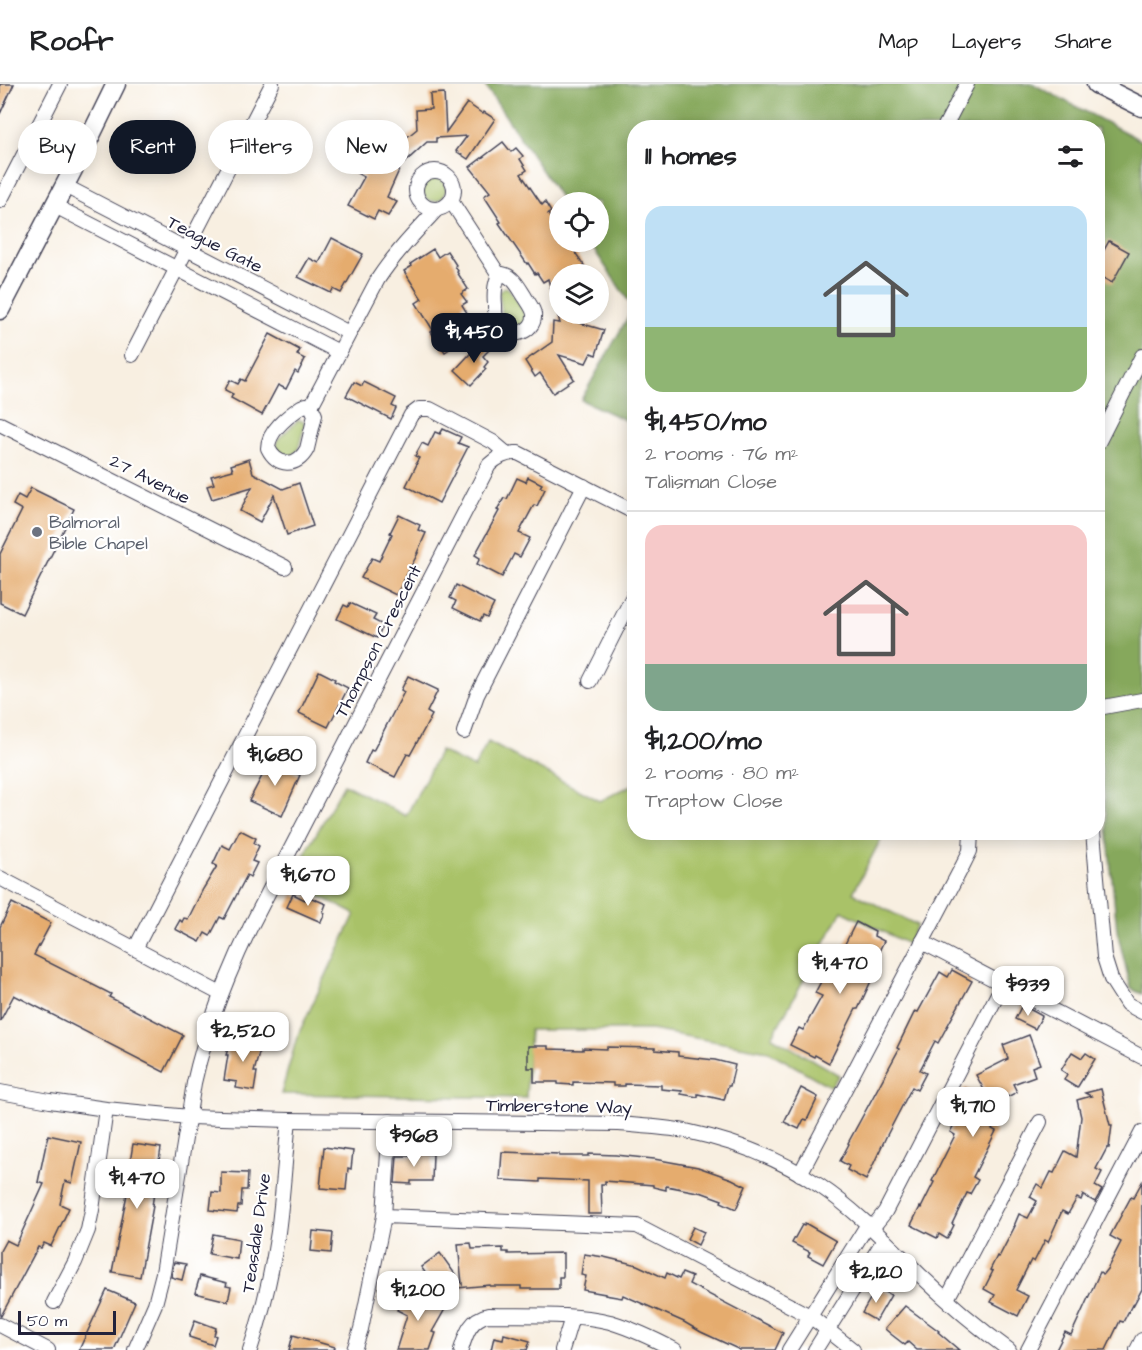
<!DOCTYPE html>
<meta charset="utf-8">
<style>
body{margin:0;font-family:"Architects Daughter",sans-serif;background:#f6f6f6;color:#202124;height:100vh;display:flex;flex-direction:column;font-size:22px;white-space:nowrap}
*{box-sizing:border-box;margin:0}
p{font-size:20px;color:#757577}
.icon{flex:none;width:33px;height:33px;fill:none;stroke:currentColor;stroke-width:2;stroke-linecap:round;stroke-linejoin:round}
.map{position:relative;flex:1;overflow:hidden}
.details{position:absolute;left:627px;top:36px;width:478px;height:720px;display:flex;flex-direction:column;background:#fff;border-radius:24px;box-shadow:0 3px 15px #0003}
.details>*{flex:none}
.guide{position:absolute;left:18px;top:36px;width:519px;height:54px;display:flex;gap:12px}
.fabs{position:absolute;left:549px;top:108px;display:grid;gap:12px}
.fabs a{display:grid;place-items:center;width:60px;height:60px;border-radius:50%;background:#fff;box-shadow:0 3px 15px #0003;font-size:30px}
.scale{position:absolute;left:18px;bottom:15px;width:98px;box-sizing:border-box;padding-left:6px;border:3px solid #22223b;border-top:0;font-size:16px;line-height:21px;white-space:nowrap;color:#22223b;-webkit-text-stroke:4px #fff;paint-order:stroke}
.price{position:absolute;translate:-50% -51px;padding:0 14px;border-radius:12px;background:#fff;color:#222;font-size:20px;line-height:39px;filter:drop-shadow(0 2px 3px #0008)}
.price::after{content:'';position:absolute;left:50%;top:36px;width:18px;height:14px;margin-left:-9px;background:inherit;clip-path:polygon(0 0,100% 0,50% 100%)}
.price.on{background:#111827;color:#fff}
ul{padding:0;list-style:none}
li{display:grid;align-content:center;gap:12px;height:318px;padding:0 18px}
li+li{border-top:2px solid #e0e0e0}
li span{display:grid;place-items:center;height:186px;border-radius:18px;color:#555}
li>.icon{margin-inline-start:auto}
span .icon{width:108px;height:108px;fill:#fffc;stroke-width:1}
li b{font-size:26px}
h2{display:flex;justify-content:space-between;align-items:center;height:72px;padding:0 18px;font-size:26px}
.chip{padding:0 21px;border-radius:27px;background:#fff;box-shadow:0 3px 15px #0003;font-size:21px;line-height:54px}
.chip.on{background:#111827;color:#fff}
header{display:flex;align-items:center;gap:36px;box-sizing:border-box;height:84px;padding:0 30px;background:#fff;border-bottom:2px solid #e0e0e0}
header strong{font-size:28px}
nav{display:flex;gap:33px;margin-inline-start:auto;font-size:21px}
.map>svg:first-child{display:block}
.green{fill:#a9c268;stroke:#667252;stroke-width:1.5}
.forest{fill:#86a85c;stroke:#54654c;stroke-width:1.5}
.building{fill:#e5ac6e}
.lines{fill:none;stroke-linecap:round;stroke-linejoin:round}
.minor-casing{stroke:#424154;stroke-width:16}
.major-casing{stroke:#424154;stroke-width:21}
.minor{stroke:#fff;stroke-width:14}
.major{stroke:#fff;stroke-width:18}
.worship-dot{fill:#6b7280;stroke:#fff;stroke-width:2}
.labels{text-anchor:middle;stroke-width:4.5;stroke-linejoin:round;paint-order:stroke}
.street-label{font-size:18px;fill:#22223b;stroke:#fff}
.worship-label{font-size:18px;fill:#5b616d;stroke:#fff;text-anchor:start}
</style>
<header>
<strong>Roofr</strong>
<nav><a>Map</a><a>Layers</a><a>Share</a></nav>
</header>
<div class="map">
<svg width="1142" height="1266" viewBox="0 0 1142 1266">
<rect width="100%" height="100%" fill="#fff"/>
<filter id="ink" filterUnits="userSpaceOnUse"><feTurbulence type="fractalNoise" baseFrequency=".0167" numOctaves="2"/><feDisplacementMap in="SourceGraphic" scale="12" xChannelSelector="R" yChannelSelector="G"/><feConvolveMatrix kernelMatrix="1 2 1 2 8 2 1 2 1" color-interpolation-filters="sRGB"/></filter>
<filter id="wash" filterUnits="userSpaceOnUse"><feTurbulence type="fractalNoise" baseFrequency=".008" numOctaves="4" result="noise"/><feDisplacementMap in="SourceGraphic" scale="24" xChannelSelector="R" yChannelSelector="G"/><feGaussianBlur stdDeviation="1.35" result="paint"/><feColorMatrix in="noise" values="0 0 0 0 0 0 0 0 0 0 0 0 0 0 0 0 0 1.4 0 .05"/><feComposite in="paint" operator="in"/></filter>
<g filter="url(#wash)">
<rect width="100%" height="100%" fill="#f8efe1"/>
<g class="green">
<circle cx="434" cy="105" r="12"/>
<path d="M504 203 508 204C516 214 542 246 510 243L503 236 499 208Z"/>
<path d="M298 336 303 337 305 340 298 366C292 375 283 373 277 365V356Z"/>
<polygon points="488,658 600,717 634,700 634,748 884,749 853,809 917,841 908,860 842,827 772,953 839,991 831,1003 768,967 651,946 530,946 526,1014 281,1010 297,953 355,830 290,797 344,700 406,732 440,667 474,684"/>
</g>
<polygon class="forest" points="484,0 1033,0 1142,57 1142,910 1131,905 1117,847 1101,680 1098,679 1098,44 634,44 634,340 581,316 633,224 589,158 598,158 598,118 563,118"/>
<g id="blocks">
<g class="building">
<polygon points="0,0 14,0 0,30"/>
<polygon points="444,9 446,48 467,19 483,30 484,28 495,35 468,75 456,67 467,52 436,54 436,58 427,58 401,82 387,113 397,118 388,132 378,127 374,135 348,122 364,93 353,87 370,54 368,52 385,39 401,58 417,45 416,26 431,25 430,10"/>
<polygon points="503,58 511,68 516,64 523,72 520,75 527,86 521,90 542,121 545,118 551,128 548,130 560,148 560,158 568,158 590,190 560,190 560,224 556,224 548,195 543,198 537,189 535,190 528,179 527,180 499,139 501,138 484,112 490,108 470,83"/>
<polygon points="332,154 363,170 341,209 333,205 331,209 298,193 309,174 319,179"/>
<polygon points="1109,157 1129,168 1112,199 1098,191 1098,177"/>
<polygon points="433,165 438,173 447,167 456,181 455,182 458,187 457,188 468,205 461,210 467,218 462,221 478,246 445,268 431,248 433,246 416,219 422,215 404,187 412,182 410,180"/>
<polygon points="558,232 578,232 576,238 604,246 596,271 591,269 586,279 559,271 574,295 553,309 540,289 535,293 525,277 552,258 553,238 560,239"/>
<polygon points="270,250 300,266 297,271 305,275 298,289 295,287 286,305 278,301 262,331 231,314 233,310 225,306 230,296 238,300 241,295 245,297"/>
<polygon points="482,257 490,265 483,272 488,278 484,283 486,285 471,301 455,286"/>
<polygon points="354,298 362,302 364,298 396,314 392,322 396,324 391,335 346,312"/>
<polygon points="443,345 461,353 458,359 468,363 439,419 406,402 417,380 416,379 419,374 415,372 422,359 428,362 435,348 440,350"/>
<polygon points="249,375 253,389 283,405 299,399 313,442 287,451 274,411 260,438 240,427 252,403 212,415 207,402 214,400 211,392 233,386 231,381"/>
<polygon points="528,393 542,400 540,403 545,405 537,422 534,421 519,449 530,454 520,473 514,470 502,493 477,480 480,474 475,471 499,427 497,426 504,414 507,415 517,394 526,398"/>
<polygon points="31,404 74,425 22,530 0,519 0,470 22,426 13,421 18,411 25,415"/>
<polygon points="399,431 420,441 418,446 426,449 417,469 418,469 396,511 361,494 372,474 379,477 392,450 390,449"/>
<polygon points="456,501 494,520 487,534 483,532 480,537 453,524 456,517 450,514"/>
<polygon points="350,519 376,531 373,536 383,541 377,554 337,535 344,521 348,523"/>
<polygon points="319,587 335,595 334,597 348,604 328,643 299,629"/>
<polygon points="408,592 438,606 427,628 432,631 410,671 407,670 395,693 365,679 371,666 373,667 404,608 401,606"/>
<polygon points="272,673 290,682 288,685 300,691 282,732 249,717"/>
<polygon points="240,746 256,754 254,759 259,762 252,777 257,779 250,793 247,791 224,835 220,833 210,852 205,849 200,858 175,845 180,836 182,838 184,834 188,835 203,805 217,782 213,780 222,761 230,765"/>
<polygon points="293,810 305,816 307,812 326,820 323,828 325,829 321,838 287,823"/>
<polygon points="12,819 51,839 34,871 111,910 109,913 183,951 164,988 14,911 0,937 0,843"/>
<polygon points="856,838 875,848 874,852 884,857 872,881 877,884 858,925 856,925 829,979 815,971 814,973 790,961 799,944 803,946 822,912 815,909 824,892 828,894"/>
<polygon points="952,886 972,897 938,959 935,957 920,986 926,989 917,1006 912,1003 886,1053 866,1096 847,1086 849,1082 840,1077 849,1060 848,1059 899,965 897,964 915,927 918,928 940,888 948,893"/>
<polygon points="1022,921 1042,932 1035,945 1015,935"/>
<polygon points="1029,951 1040,980 1032,983 1035,992 1013,1000 1017,1008 988,1023 1000,1029 992,1045 996,1047 973,1093 978,1096 970,1110 967,1109 952,1140 954,1141 947,1155 939,1150 937,1154 911,1141 920,1123 921,1124 934,1098 932,1097 955,1051 950,1048 962,1026 955,1023 965,1004 990,1017 976,991 1008,975 1003,961"/>
<polygon points="240,952 262,958 254,988 257,988 254,1007 236,1004 237,998 224,996 228,971 226,971 231,956 238,958"/>
<polygon points="528,962 548,962 548,965 583,966 583,964 607,965 607,963 655,964 655,966 678,968 678,972 715,976 735,981 730,1002 728,1002 724,1016 698,1010 698,1013 681,1010 682,1007 661,1005 661,1001 625,1000 625,1002 613,1002 613,999 573,998 573,1001 558,1000 558,998 534,998 534,984 528,984"/>
<polygon points="1072,968 1082,974 1086,969 1095,975 1077,1004 1064,996 1067,990 1061,986"/>
<polygon points="801,1004 818,1013 807,1036 804,1035 799,1045 784,1038"/>
<polygon points="1101,1005 1110,1041 1112,1041 1109,1064 1107,1064 1096,1085 1102,1088 1095,1102 1102,1106 1095,1118 1083,1111 1081,1116 1077,1114 1068,1130 1062,1127 1048,1158 1045,1156 1034,1178 1031,1176 1016,1206 1028,1212 1018,1232 991,1218 995,1211 984,1205 993,1187 990,1186 997,1172 999,1173 1015,1142 1014,1142 1019,1130 1028,1134 1037,1117 1030,1113 1037,1100 1043,1104 1051,1088 1054,1089 1065,1067 1076,1073 1081,1033 1077,1016 1091,1012 1085,1009"/>
<polygon points="48,1051 81,1058 72,1099 65,1097 60,1120 69,1124 51,1162 44,1159 41,1164 38,1163 1,1232 0,1232 0,1167 6,1156 16,1161 44,1100 38,1098"/>
<polygon points="133,1060 161,1064 152,1122 153,1122 140,1193 112,1188 127,1110 125,1110"/>
<polygon points="324,1063 353,1067 351,1085 348,1084 346,1106 320,1104"/>
<polygon points="502,1068 559,1070 559,1072 589,1072 589,1070 616,1071 654,1075 698,1083 732,1095 746,1102 736,1125 721,1118 722,1116 703,1109 666,1102 666,1106 653,1103 653,1101 605,1097 605,1100 601,1100 602,1130 588,1130 588,1097 540,1095 540,1098 500,1096"/>
<polygon points="415,1069 433,1070 432,1097 411,1097 411,1100 395,1099 397,1072 415,1072"/>
<polygon points="221,1088 248,1089 247,1106 242,1106 241,1122 238,1122 237,1129 210,1126 212,1108 221,1109"/>
<polygon points="1142,1098 1142,1205 1133,1222 1132,1221 1123,1238 1120,1237 1106,1266 1056,1266 1065,1248 1071,1251 1100,1188 1103,1190 1107,1185 1121,1158 1110,1152 1131,1113 1133,1114"/>
<polygon points="805,1139 836,1157 823,1180 808,1172 810,1168 792,1159 802,1141 804,1142"/>
<polygon points="693,1143 704,1148 698,1161 687,1155"/>
<polygon points="313,1147 333,1149 331,1169 311,1167"/>
<polygon points="213,1150 239,1155 237,1175 209,1170"/>
<polygon points="471,1159 472,1165 503,1164 503,1168 508,1168 508,1170 563,1169 563,1193 559,1193 559,1205 521,1205 521,1202 490,1202 490,1201 457,1204 444,1214 421,1183 440,1169 462,1200 458,1160"/>
<polygon points="584,1170 604,1173 637,1181 665,1194 667,1189 679,1195 682,1189 692,1193 689,1200 783,1249 775,1266 740,1266 701,1248 684,1238 623,1211 622,1214 605,1211 605,1210 583,1206 586,1192 581,1191"/>
<polygon points="174,1178 186,1180 182,1196 171,1193"/>
<polygon points="200,1192 227,1199 226,1202 231,1203 228,1217 195,1209"/>
<polygon points="877,1203 891,1211 876,1237 862,1229"/>
<polygon points="409,1205 445,1225 432,1248 436,1249 430,1266 396,1266 407,1231 397,1226"/>
<polygon points="107,1206 135,1218 114,1266 79,1266"/>
<polygon points="905,1222 939,1247 938,1248 959,1266 917,1266 908,1258 905,1261 892,1251 885,1245"/>
<polygon points="195,1236 216,1244 214,1251 216,1252 213,1261 189,1253"/>
<polygon points="504,1250 530,1257 527,1266 491,1266 494,1253 503,1255"/>
<polygon points="293,1251 335,1263 334,1266 289,1266"/>
</g>
</g>
</g>
<g filter="url(#ink)">
<use href="#blocks" fill-opacity="0" stroke="#424154" stroke-width="1.5"/>
<g class="lines">
<g class="minor-casing">
<g id="minor">
<polyline points="944,44 967,0"/>
<circle cx="435" cy="106" r="19"/>
<polyline points="65,102 349,249"/>
<polyline points="0,117 60,0"/>
<polyline points="451,117 499,191"/>
<polyline points="55,122 339,268"/>
<path d="M502 190C514 192 519 204 525 213 528 218 533 224 534 230 536 249 506 258 497 240 495 234 495 227 495 221 494 211 494 203 498 193Z"/>
<polyline points="132,271 272,0"/>
<path d="M311 322 315 331 307 365C297 384 277 383 268 364 268 347 288 332 301 323L306 321 311 322 378 195C395 169 416 148 437 125"/>
<polyline points="0,340 285,483"/>
<polyline points="1098,359 1142,272"/>
<polyline points="590,597 634,510"/>
<polyline points="1098,624 1142,616"/>
<polyline points="464,648 477,611 584,402"/>
<polyline points="1093,748 1104,873 1111,895 1127,920 1142,928"/>
<polyline points="0,794 221,910"/>
<polyline points="922,858 1142,973"/>
<polyline points="135,865 411,331 419,325 430,325 493,358 506,369"/>
<path d="M0 1008 50 1017 106 1025 189 1033 289 1036 619 1040C641 1042 664 1043 686 1047 733 1057 781 1075 820 1102 857 1127 887 1159 919 1190 947 1217 977 1243 1009 1266"/>
<polyline points="800,1090 963,781 970,767 971,748"/>
<polyline points="384,1132 390,1037"/>
<polyline points="872,1144 885,1128 1003,900"/>
<polyline points="947,1215 1040,1038"/>
<polyline points="54,1218 75,1178 88,1146 92,1126 106,1025"/>
<polyline points="0,1241 48,1266"/>
<path d="M135 1266 155 1220 163 1189 194 999C206 945 226 894 250 844L489 381C497 373 506 368 518 369L634 428"/>
<path d="M250 1266C263 1227 272 1188 278 1148 283 1111 285 1073 289 1036"/>
<polyline points="354,1266 361,1245 384,1132 637,1142 810,1232 853,1266"/>
<path d="M461 1266C466 1250 470 1235 488 1231 526 1232 573 1229 610 1238 633 1245 654 1255 675 1266"/>
<polyline points="562,1266 572,1233"/>
<polyline points="789,1266 868,1140"/>
<polyline points="815,1266 884,1156"/>
<polyline points="1028,1266 1142,1048"/>
<polyline points="1137,1266 1142,1256"/>
</g>
</g>
<g class="major-casing">
<g id="major">
<polyline points="1096,0 1142,23"/>
<polyline points="0,226 91,51 116,0"/>
</g>
</g>
<use href="#minor" class="minor"/>
<use href="#major" class="major"/>
</g>
</g>
<circle class="worship-dot" cx="37" cy="448" r="6"/>
<g class="labels">
<g class="street-label">
<text transform="translate(215 160) rotate(27)" y="6">Teague Gate</text>
<text transform="translate(150 395) rotate(27)" y="6">27 Avenue</text>
<text transform="translate(378 557) rotate(-63)" y="6">Thompson Crescent</text>
<text transform="translate(559 1022) rotate(1)" y="6">Timberstone Way</text>
<text transform="translate(256 1149) rotate(-82)" y="6">Teasdale Drive</text>
</g>
<g class="worship-label">
<text x="49" y="444">Balmoral<tspan x="49" dy="21">Bible Chapel</tspan></text>
</g>
</g>
</svg>
<div class="fabs">
<a><svg class="icon" aria-label="locate" viewBox="0 0 24 24"><circle cx="12" cy="12" r="6"/><path d="M12 2v4M12 18v4M2 12h4M18 12h4"/></svg></a>
<a><svg class="icon" aria-label="layers" viewBox="0 0 24 24"><path d="M12 4l9 5-9 5-9-5zM3 14l9 5 9-5"/></svg></a>
</div>
<div class="scale">50 m</div>
<b class="price on" style="left:474px;top:280px">$1,450</b>
<b class="price" style="left:275px;top:703px">$1,680</b>
<b class="price" style="left:308px;top:823px">$1,670</b>
<b class="price" style="left:840px;top:911px">$1,470</b>
<b class="price" style="left:1028px;top:933px">$939</b>
<b class="price" style="left:243px;top:979px">$2,520</b>
<b class="price" style="left:973px;top:1054px">$1,710</b>
<b class="price" style="left:414px;top:1084px">$968</b>
<b class="price" style="left:137px;top:1126px">$1,470</b>
<b class="price" style="left:876px;top:1220px">$2,120</b>
<b class="price" style="left:418px;top:1238px">$1,200</b>
<div class="guide">
<a class="chip">Buy</a>
<a class="chip on">Rent</a>
<a class="chip">Filters</a>
<a class="chip">New</a>
</div>
<section class="details">
<h2>11 homes<svg class="icon" aria-label="filters" viewBox="0 0 24 24"><path d="M4 7h16M4 17h16"/><circle cx="9" cy="7" r="2"/><circle cx="15" cy="17" r="2"/></svg></h2>
<ul>
<li><span style="background:linear-gradient(#bfe0f5 65%,#8fb573 0)"><svg class="icon" aria-label="home" viewBox="0 0 24 24"><path d="M3 11l9-7 9 7M6 9v11h12V9"/></svg></span><div><b>$1,450/mo</b><p>2 rooms · 76 m²</p><p>Talisman Close</p></div></li>
<li><span style="background:linear-gradient(#f6c9c9 75%,#7fa58c 0)"><svg class="icon" aria-label="home" viewBox="0 0 24 24"><path d="M3 11l9-7 9 7M6 9v11h12V9"/></svg></span><div><b>$1,200/mo</b><p>2 rooms · 80 m²</p><p>Traptow Close</p></div></li>
</ul>
</section>
</div>
